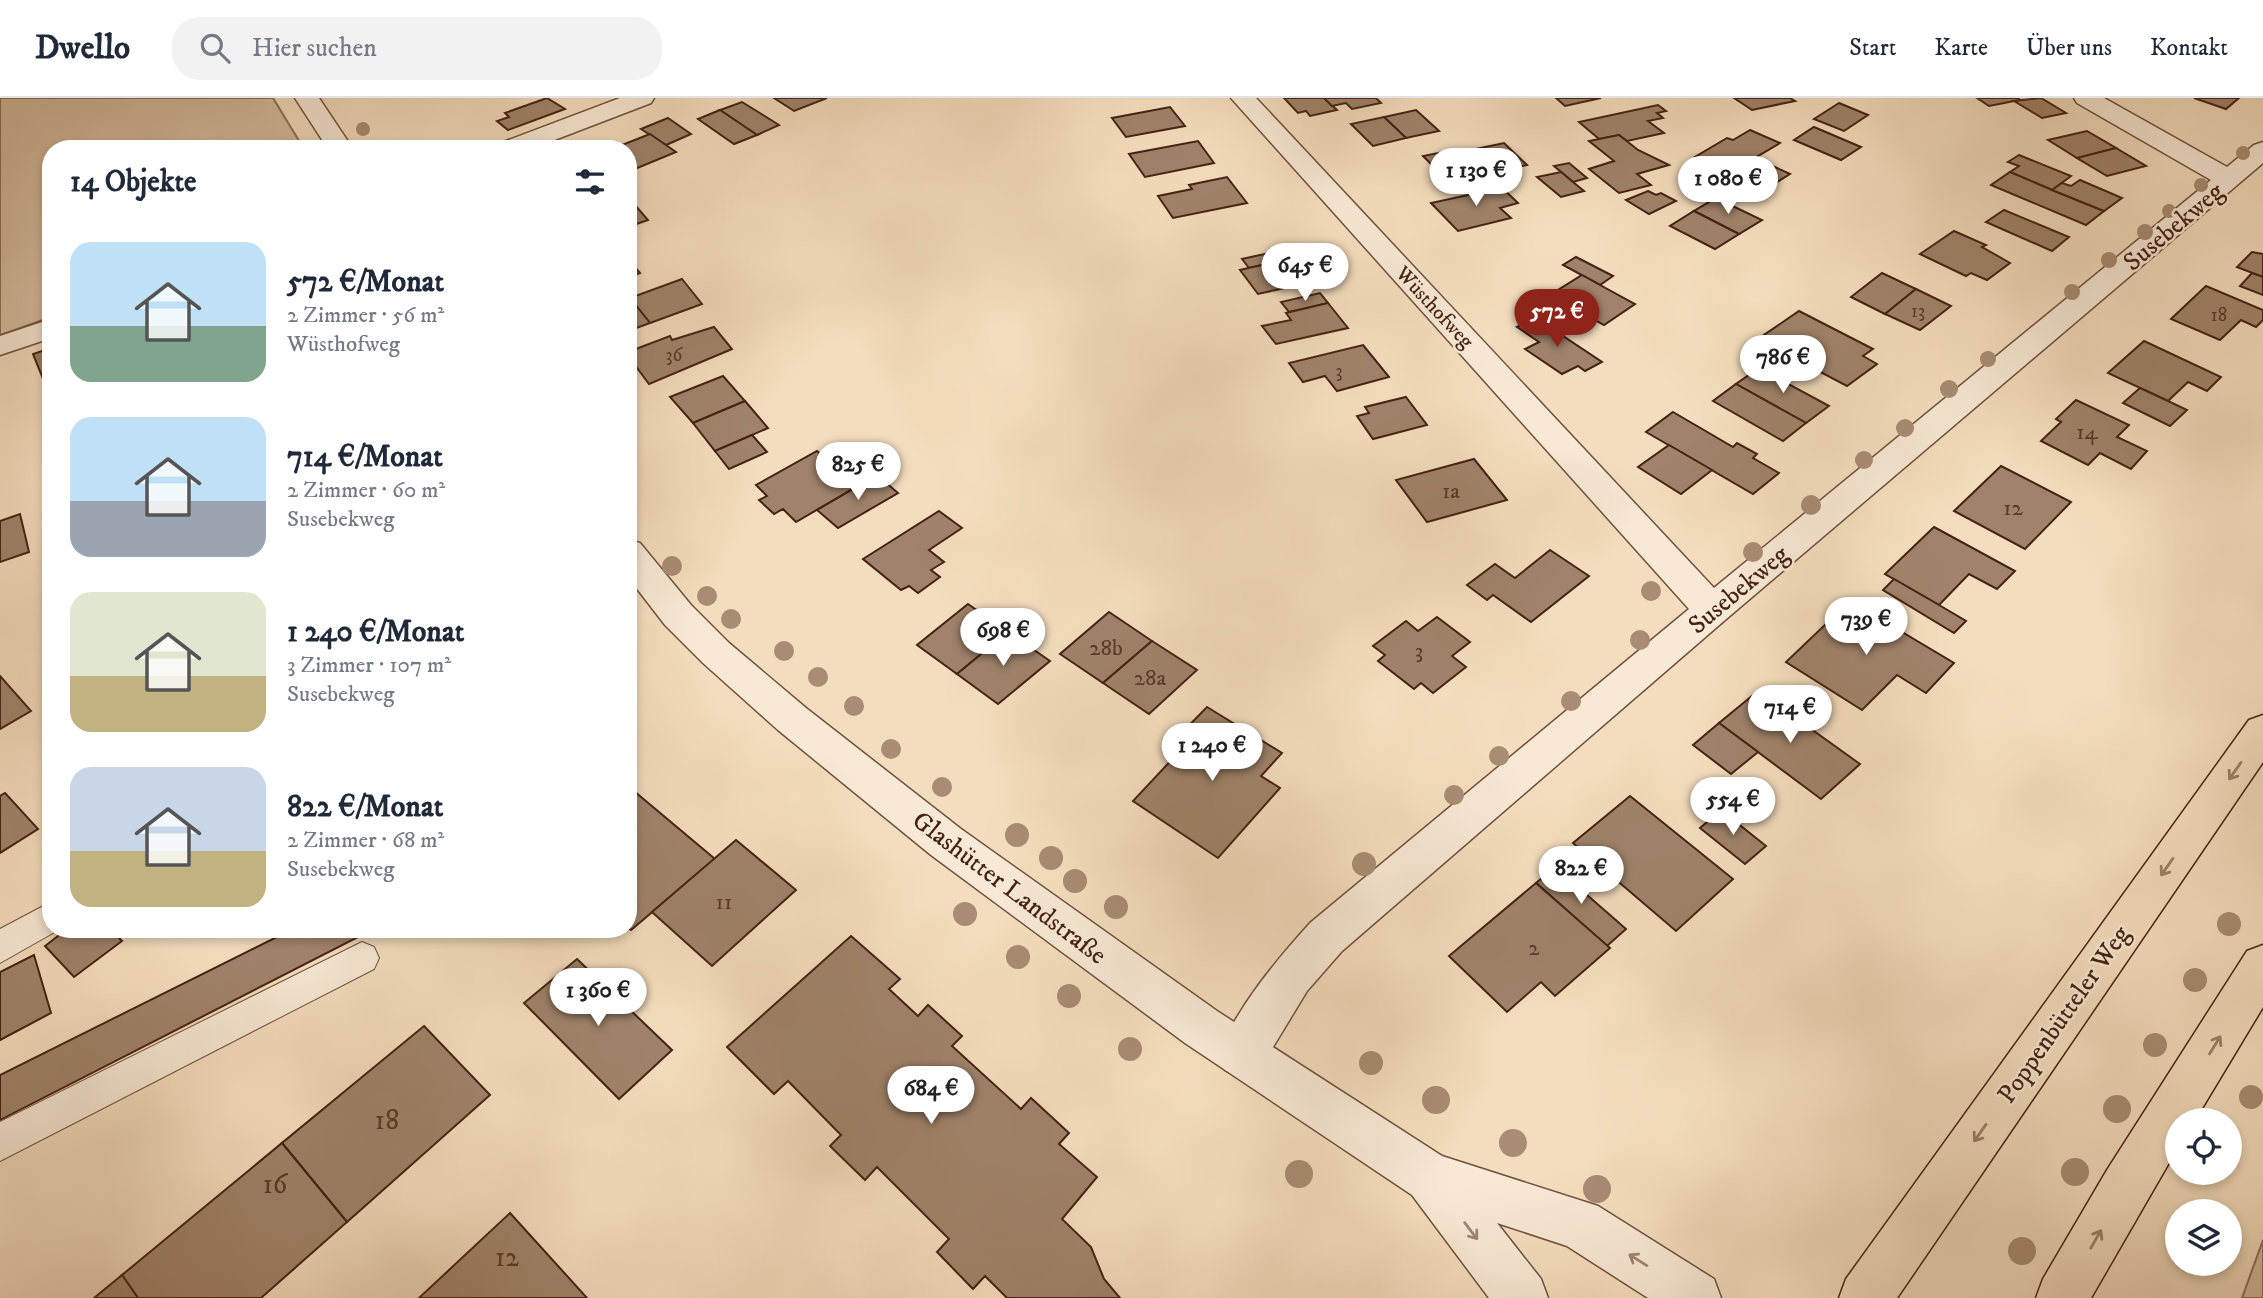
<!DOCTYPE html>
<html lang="de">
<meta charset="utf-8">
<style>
body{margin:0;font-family:"IM FELL DW Pica",serif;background:#f2f2f3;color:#1f2937;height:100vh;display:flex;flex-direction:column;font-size:26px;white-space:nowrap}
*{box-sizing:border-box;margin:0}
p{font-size:23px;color:#747a83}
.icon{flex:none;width:38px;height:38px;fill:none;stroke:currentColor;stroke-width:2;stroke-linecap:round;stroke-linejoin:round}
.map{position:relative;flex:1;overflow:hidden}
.panel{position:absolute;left:42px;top:42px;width:595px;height:798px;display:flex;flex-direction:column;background:#fff;border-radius:28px;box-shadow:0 4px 10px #0003}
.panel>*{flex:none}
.buttons{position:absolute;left:2165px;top:1010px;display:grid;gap:14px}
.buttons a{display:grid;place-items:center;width:77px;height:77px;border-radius:50%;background:#fff;box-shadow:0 4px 10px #0003;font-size:35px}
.price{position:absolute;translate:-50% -60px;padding:0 16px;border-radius:24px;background:#fff;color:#222;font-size:23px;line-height:46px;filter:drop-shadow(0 2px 4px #0008)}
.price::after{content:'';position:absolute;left:50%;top:42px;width:21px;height:16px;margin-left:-10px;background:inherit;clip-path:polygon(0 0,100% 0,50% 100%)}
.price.on{background:#8f2418;color:#fff}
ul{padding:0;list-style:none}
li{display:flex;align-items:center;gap:21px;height:175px;padding:0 28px}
li span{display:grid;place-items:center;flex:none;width:196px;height:140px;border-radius:21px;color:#555}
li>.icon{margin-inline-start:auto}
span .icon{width:84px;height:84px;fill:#fffc;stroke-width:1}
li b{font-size:30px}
h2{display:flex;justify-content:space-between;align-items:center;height:84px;padding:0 28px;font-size:30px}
header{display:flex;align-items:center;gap:42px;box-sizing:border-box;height:98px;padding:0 35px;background:#fff;border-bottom:2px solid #e0e1e3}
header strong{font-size:33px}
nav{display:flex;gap:38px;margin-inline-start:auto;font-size:24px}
.search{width:490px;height:63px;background:#f2f2f3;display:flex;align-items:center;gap:18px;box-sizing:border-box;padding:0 24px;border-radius:28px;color:#747a83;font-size:26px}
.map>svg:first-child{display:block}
.green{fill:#d6bda1;stroke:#8e705a;stroke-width:2}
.building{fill:#a0836b;stroke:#452212;stroke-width:2}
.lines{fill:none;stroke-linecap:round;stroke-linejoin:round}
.service-casing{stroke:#71513d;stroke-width:2}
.minor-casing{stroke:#71513d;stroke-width:3}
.tertiary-casing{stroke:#71513d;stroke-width:3}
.primary-casing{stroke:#452212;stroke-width:3}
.service{fill:#f8e9d5;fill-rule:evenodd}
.minor{fill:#f8e9d5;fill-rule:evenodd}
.tertiary{fill:#f8e9d5;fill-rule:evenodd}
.primary{fill:#f4ddbe;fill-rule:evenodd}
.tree{fill:#a88c73}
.oneway{stroke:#9c8068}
.oneway2{stroke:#9e8674}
.labels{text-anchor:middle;stroke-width:5;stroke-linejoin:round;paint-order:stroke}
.far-number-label{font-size:19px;fill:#5c3a28}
.far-street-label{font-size:21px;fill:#452212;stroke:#f8e9d5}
.number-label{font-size:23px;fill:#5c3a28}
.street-label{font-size:26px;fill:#452212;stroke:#f8e9d5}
.near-number-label{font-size:28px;fill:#5c3a28}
</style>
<header>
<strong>Dwello</strong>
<div class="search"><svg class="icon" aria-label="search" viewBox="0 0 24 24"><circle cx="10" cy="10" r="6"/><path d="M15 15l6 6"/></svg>Hier suchen</div>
<nav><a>Start</a><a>Karte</a><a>Über uns</a><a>Kontakt</a></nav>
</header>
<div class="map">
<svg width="2263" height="1200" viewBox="0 0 2263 1200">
<rect width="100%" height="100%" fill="#f4ddbe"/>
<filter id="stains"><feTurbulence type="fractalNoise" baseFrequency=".00286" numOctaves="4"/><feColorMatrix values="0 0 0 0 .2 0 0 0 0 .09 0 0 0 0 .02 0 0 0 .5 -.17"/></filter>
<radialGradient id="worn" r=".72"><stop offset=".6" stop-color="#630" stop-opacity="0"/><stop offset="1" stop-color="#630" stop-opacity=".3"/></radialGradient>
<g class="green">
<polygon points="0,0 273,0 304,51 51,51 51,219 0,237"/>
<polygon points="2263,1142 2263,1200 2242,1200"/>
</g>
<g class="building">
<polygon points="547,0 565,11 508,32 497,23 509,19 505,15"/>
<polygon points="774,0 827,0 794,13"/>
<polygon points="1284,0 1324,0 1337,12 1310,18 1306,13 1298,15"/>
<polygon points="1324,0 1376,0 1381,5 1352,11 1346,5 1332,8"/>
<polygon points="1556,0 1601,0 1565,8"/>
<polygon points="1734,0 1790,0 1795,3 1752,12"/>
<polygon points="1977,0 2018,0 2020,2 1989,8"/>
<polygon points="2041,0 2066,15 2042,20 2014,3"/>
<polygon points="2194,0 2239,0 2226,11"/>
<polygon points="742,4 779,27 757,37 720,12"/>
<polygon points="1839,5 1868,17 1844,33 1814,21"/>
<polygon points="1658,7 1666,13 1657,15 1663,20 1648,23 1664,35 1627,43 1619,37 1599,41 1579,24"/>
<polygon points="1170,9 1185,28 1126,39 1112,20"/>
<polygon points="720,12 757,37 734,46 698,21"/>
<polygon points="1416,12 1439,33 1406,40 1384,19"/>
<polygon points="1384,19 1406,40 1373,48 1351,26"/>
<polygon points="668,20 691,36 666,47 641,31"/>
<polygon points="1814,29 1861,49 1841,62 1794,42"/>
<polygon points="1750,32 1780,45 1755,60 1790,76 1766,91 1695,59 1727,40 1733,42"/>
<polygon points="2087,33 2116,50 2077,60 2048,42"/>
<polygon points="650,36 676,54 630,73 628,51 612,51"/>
<polygon points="1619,37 1638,52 1669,67 1637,76 1651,87 1619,95 1589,71 1614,63 1589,43"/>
<polygon points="1198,43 1214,65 1145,79 1129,56"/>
<polygon points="1504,45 1527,67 1479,77 1456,55"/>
<polygon points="2116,50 2146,68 2107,78 2077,60"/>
<polygon points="1453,52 1474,73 1444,79 1423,58"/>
<polygon points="2019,57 2071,78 2052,92 2010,74 2019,68 2008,64"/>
<polygon points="1569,65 1587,80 1573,84 1554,68"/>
<polygon points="1561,74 1573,84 1584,93 1561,99 1537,79"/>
<polygon points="2010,74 2052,92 2104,113 2086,127 1991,87"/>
<polygon points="1227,79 1247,105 1173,120 1158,98 1192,91 1189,87"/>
<polygon points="2080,82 2122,100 2104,113 2052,92 2062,85 2071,88"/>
<polygon points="1499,87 1518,105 1500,110 1511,120 1458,133 1431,105 1486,93 1484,90"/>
<polygon points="1648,93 1656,97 1661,95 1676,103 1649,116 1626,102"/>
<polygon points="628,99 648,122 628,129"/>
<polygon points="1716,100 1762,122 1739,136 1694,113"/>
<polygon points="2004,112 2069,139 2052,153 1986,124"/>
<polygon points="1694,113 1739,136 1715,151 1670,128"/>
<polygon points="1954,133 1986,147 1982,149 2010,165 1987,182 1971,175 1966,178 1920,156"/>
<polygon points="2252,154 2263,156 2263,179 2237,169"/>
<polygon points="1269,155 1276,164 1249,170 1242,161"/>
<polygon points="1576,159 1613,178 1600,187 1563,167"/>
<polygon points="1293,160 1312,184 1258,196 1240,172"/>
<polygon points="628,161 640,175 628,179"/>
<polygon points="1882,175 1916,191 1885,216 1851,199"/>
<polygon points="2252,175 2263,179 2263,197 2240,188"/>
<polygon points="1582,177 1600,187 1635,206 1604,227 1550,197"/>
<polygon points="682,181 702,206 650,225 630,200"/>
<polygon points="2206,188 2263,212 2263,222 2256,229 2241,222 2220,242 2171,221"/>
<polygon points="1916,191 1951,208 1920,232 1885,216"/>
<polygon points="1320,195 1328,205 1289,214 1281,204"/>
<polygon points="630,200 650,225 628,233 628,201"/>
<polygon points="1328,205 1348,230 1276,246 1262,228 1291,222 1286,215"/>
<polygon points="1799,213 1873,251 1863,258 1877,266 1847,288 1758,241"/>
<polygon points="1536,220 1602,264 1585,273 1578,268 1562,276 1525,251 1539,244 1517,229"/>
<polygon points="714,229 732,251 649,286 629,259 628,254 670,238 672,242"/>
<polygon points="2144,243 2221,279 2207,293 2188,284 2168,303 2108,275"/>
<polygon points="51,246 51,287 46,288 33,256 51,250"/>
<polygon points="1363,247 1389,279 1337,293 1325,278 1303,284 1289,265"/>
<polygon points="1759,270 1829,308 1806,325 1736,286"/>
<polygon points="723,278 745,303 693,325 670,299"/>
<polygon points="1736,286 1806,325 1783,343 1713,303"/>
<polygon points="2140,290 2168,303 2187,312 2170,328 2123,305"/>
<polygon points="1406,299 1427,327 1373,341 1357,318 1369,315 1365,309"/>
<polygon points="2076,302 2129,327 2117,339 2147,353 2131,371 2100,355 2088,367 2041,343 2061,324 2056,321"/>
<polygon points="745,303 768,330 715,353 693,325"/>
<polygon points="1673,314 1733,349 1737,345 1757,356 1753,360 1779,375 1753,396 1646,334"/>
<polygon points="752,337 767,354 729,371 715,353"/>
<polygon points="1669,347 1712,372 1681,396 1638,369"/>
<polygon points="817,353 858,388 796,424 783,411 774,416 759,402 767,398 756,387"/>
<polygon points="1474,361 1507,402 1427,424 1396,382"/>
<polygon points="2001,368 2071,404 2025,451 1954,413"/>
<polygon points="877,377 898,395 838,430 817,412"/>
<polygon points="939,413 962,430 929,452 944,464 931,472 940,479 918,495 909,488 901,492 863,461"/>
<polygon points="20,416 29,454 0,464 0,423"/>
<polygon points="1934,429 2015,473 1997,491 1969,476 1939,507 1885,476"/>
<polygon points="1550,452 1589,478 1531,524 1493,497 1487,502 1467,487 1495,466 1515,480"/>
<polygon points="1894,481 1939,507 1966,523 1954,535 1883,492"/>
<polygon points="1850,503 1954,565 1926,595 1897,577 1862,612 1786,564"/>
<polygon points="968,506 1008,534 957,576 917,547"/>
<polygon points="1109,514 1152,543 1103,585 1060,556"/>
<polygon points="1437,519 1470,544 1452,558 1466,569 1433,595 1421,585 1414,591 1378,563 1385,557 1373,548 1406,523 1418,533"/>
<polygon points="1008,534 1050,563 998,606 957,576"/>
<polygon points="1152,543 1197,572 1149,616 1103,585"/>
<polygon points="0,578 31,613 0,631"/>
<polygon points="1758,593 1860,666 1821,701 1719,625"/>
<polygon points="1207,609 1282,655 1261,678 1280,690 1218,760 1133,703 1178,655 1168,649"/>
<polygon points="1719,625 1758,654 1731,676 1693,647"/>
<polygon points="628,688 715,761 631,832 628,830"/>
<polygon points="5,695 38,731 0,755 0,698"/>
<polygon points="1630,698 1733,781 1676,833 1573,745"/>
<polygon points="1721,712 1766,748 1745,766 1700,730"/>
<polygon points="736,742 796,792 712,868 652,814"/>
<polygon points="1555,769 1626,831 1607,848 1536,785"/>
<polygon points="1536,785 1610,850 1555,898 1541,884 1507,914 1449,858"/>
<polygon points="67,831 110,831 122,843 74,879 45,848"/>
<polygon points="293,831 360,831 362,837 0,1022 0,977"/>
<polygon points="851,838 900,881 889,891 918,918 928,907 962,938 952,948 1021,1011 1031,1000 1069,1035 1059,1046 1097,1079 1062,1121 1091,1149 1104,1181 1120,1200 1007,1200 985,1178 973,1191 937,1154 949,1141 877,1069 865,1082 830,1048 841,1037 788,983 774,996 727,949"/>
<polygon points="34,857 51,915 0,942 0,874"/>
<polygon points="577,861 672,952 619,1001 524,905"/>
<polygon points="424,928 490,997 347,1124 282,1045"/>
<polygon points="282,1045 347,1124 261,1200 138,1200 122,1177"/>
<polygon points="510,1115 587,1200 419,1200"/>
<polygon points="122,1177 138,1200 94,1200"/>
</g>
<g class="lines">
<g class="service-casing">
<g id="service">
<polygon points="51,804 51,831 60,831 0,865 0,831"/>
<polygon points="362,844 374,849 379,860 374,871 0,1063 0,1024"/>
</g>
</g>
<g class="minor-casing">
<g id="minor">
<polygon points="620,0 654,0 651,5 531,51 495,51 498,46"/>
<path d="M1231 0H1256L1714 490 2211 82 2077 5 2074 0H2104L2227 69 2254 47 2263 44V65L1725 522 1342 853 1307 893 1259 972 1242 979 1225 972 1218 956C1239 907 1275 864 1310 825L1689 511Z"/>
<polygon points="51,221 51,240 0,257 0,238"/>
</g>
</g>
<g class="tertiary-casing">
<g id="tertiary">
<polygon points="295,0 319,0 353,51 328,51"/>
<polygon points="628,442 640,445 691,507 729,545 806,610 961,731 1217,913 1442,1058 1598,1108 1714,1181 1721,1200 1648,1200 1567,1148 1497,1125 1541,1181 1548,1200 1489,1200 1412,1097 1185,945 931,757 778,632 703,565 665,527 628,479"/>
</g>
</g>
<g class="primary-casing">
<g id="primary">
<polygon points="2263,617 2263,664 1897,1200 1839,1200 1846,1181 2249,622"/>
<polygon points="2263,847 2263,909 2195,1022 2177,1022 2177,1051 2091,1200 2036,1200 2043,1181 2107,1072 2247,853"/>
</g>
</g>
<use href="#service" class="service"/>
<use href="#minor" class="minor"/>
<use href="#tertiary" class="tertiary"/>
<use href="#primary" class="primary"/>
</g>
<g class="tree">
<circle cx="363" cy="31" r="7"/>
<circle cx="2243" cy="55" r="7"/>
<circle cx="2201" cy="87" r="7"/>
<circle cx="2169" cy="113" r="7"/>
<circle cx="2145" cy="134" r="8"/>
<circle cx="2109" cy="162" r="8"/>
<circle cx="2072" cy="194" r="8"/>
<circle cx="1988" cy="261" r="8"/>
<circle cx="1949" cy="291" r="9"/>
<circle cx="1905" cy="330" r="9"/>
<circle cx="1864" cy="362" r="9"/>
<circle cx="1811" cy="407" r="10"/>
<circle cx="1753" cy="454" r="10"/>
<circle cx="672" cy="468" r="10"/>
<circle cx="1651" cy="493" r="10"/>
<circle cx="707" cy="498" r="10"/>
<circle cx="731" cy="521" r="10"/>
<circle cx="1640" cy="542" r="10"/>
<circle cx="784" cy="553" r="10"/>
<circle cx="818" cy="579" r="10"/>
<circle cx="1571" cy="603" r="10"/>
<circle cx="854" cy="608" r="10"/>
<circle cx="891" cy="651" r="10"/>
<circle cx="1499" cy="658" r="10"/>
<circle cx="942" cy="689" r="10"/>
<circle cx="1454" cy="697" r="10"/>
<circle cx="1017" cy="737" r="12"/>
<circle cx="1051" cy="760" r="12"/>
<circle cx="1364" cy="766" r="12"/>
<circle cx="1075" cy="783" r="12"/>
<circle cx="1116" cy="809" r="12"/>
<circle cx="965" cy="816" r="12"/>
<circle cx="2229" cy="826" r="12"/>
<circle cx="1018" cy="859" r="12"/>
<circle cx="2195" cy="882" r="12"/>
<circle cx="1069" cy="898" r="12"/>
<circle cx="2155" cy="947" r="12"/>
<circle cx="1130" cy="951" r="12"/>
<circle cx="1371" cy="965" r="12"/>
<circle cx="2251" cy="999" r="12"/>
<circle cx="1436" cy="1002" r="14"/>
<circle cx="2117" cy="1011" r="14"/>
<circle cx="1513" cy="1045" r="14"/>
<circle cx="2075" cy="1074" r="14"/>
<circle cx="1299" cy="1076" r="14"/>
<circle cx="1597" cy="1091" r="14"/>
<circle cx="2022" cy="1153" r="14"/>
</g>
<defs><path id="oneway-shaft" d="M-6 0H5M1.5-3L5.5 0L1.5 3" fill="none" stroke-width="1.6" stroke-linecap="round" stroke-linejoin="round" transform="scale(1.75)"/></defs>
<g class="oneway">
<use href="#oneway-shaft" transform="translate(2235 673) rotate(125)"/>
<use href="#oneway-shaft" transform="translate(2167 769) rotate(125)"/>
<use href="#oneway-shaft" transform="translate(2215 947) rotate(-58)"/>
<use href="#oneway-shaft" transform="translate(1980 1035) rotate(125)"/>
<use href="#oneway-shaft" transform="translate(2096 1141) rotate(-60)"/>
</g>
<g class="oneway2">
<use href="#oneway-shaft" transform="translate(1471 1133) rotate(53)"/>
<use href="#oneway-shaft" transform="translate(1638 1162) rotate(-148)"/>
</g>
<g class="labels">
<g class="far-number-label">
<text x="1918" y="219">13</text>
<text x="2219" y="223">18</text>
<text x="674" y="263">36</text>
<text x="1339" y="279">3</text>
</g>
<g class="far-street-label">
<text transform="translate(1435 209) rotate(47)" y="7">Wüsthofweg</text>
</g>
<g class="number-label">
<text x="2087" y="341">14</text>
<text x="1451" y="400">1a</text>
<text x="2013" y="417">12</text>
<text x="1106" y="557">28b</text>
<text x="1419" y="560">3</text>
<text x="1150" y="587">28a</text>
<text x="724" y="811">11</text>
<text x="1534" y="857">2</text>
</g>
<g class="street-label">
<text transform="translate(2173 128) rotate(-40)" y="9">Susebekweg</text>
<text transform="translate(1738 491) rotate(-40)" y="9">Susebekweg</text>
<text transform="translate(1010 789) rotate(37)" y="9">Glashütter Landstraße</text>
<text transform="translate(2063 916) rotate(-55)" y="9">Poppenbütteler Weg</text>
</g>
<g class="near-number-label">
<text x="387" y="1031">18</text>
<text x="275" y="1095">16</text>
<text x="507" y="1168">12</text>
</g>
</g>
<rect width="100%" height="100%" filter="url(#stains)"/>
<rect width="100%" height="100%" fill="url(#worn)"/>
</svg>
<div class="buttons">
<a><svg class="icon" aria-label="locate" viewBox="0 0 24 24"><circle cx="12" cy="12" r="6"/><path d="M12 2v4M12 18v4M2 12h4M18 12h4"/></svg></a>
<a><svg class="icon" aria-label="layers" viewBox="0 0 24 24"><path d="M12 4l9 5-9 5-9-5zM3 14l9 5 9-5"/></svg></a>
</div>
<b class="price" style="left:1476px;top:110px">1 130 €</b>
<b class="price" style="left:1728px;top:118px">1 080 €</b>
<b class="price" style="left:1305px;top:205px">645 €</b>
<b class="price on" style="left:1557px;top:251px">572 €</b>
<b class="price" style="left:1783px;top:297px">786 €</b>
<b class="price" style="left:858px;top:404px">825 €</b>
<b class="price" style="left:1866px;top:559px">739 €</b>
<b class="price" style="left:1003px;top:570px">698 €</b>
<b class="price" style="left:1790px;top:647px">714 €</b>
<b class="price" style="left:1212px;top:685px">1 240 €</b>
<b class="price" style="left:1733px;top:739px">554 €</b>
<b class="price" style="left:1581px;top:808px">822 €</b>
<b class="price" style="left:598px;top:930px">1 360 €</b>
<b class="price" style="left:931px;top:1028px">684 €</b>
<section class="panel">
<h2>14 Objekte<svg class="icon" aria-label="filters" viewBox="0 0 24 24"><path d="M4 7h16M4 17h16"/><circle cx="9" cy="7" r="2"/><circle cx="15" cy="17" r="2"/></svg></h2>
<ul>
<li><span style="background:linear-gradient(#bfe0f5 60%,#7fa58c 0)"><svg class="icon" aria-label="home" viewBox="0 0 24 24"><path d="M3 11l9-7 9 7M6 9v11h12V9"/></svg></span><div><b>572 €/Monat</b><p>2 Zimmer · 56 m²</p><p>Wüsthofweg</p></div></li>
<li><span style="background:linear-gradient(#bfe0f5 60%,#9aa5b1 0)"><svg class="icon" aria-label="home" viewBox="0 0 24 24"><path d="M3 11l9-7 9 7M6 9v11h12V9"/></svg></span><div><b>714 €/Monat</b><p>2 Zimmer · 60 m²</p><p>Susebekweg</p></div></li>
<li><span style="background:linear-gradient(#dfe7d0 60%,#c2b280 0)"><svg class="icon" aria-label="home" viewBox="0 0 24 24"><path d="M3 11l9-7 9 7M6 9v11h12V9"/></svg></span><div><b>1 240 €/Monat</b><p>3 Zimmer · 107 m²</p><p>Susebekweg</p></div></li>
<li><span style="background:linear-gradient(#c9d6e8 60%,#c2b280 0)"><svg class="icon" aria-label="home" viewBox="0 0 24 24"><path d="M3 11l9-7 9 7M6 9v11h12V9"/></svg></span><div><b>822 €/Monat</b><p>2 Zimmer · 68 m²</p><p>Susebekweg</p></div></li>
</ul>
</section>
</div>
